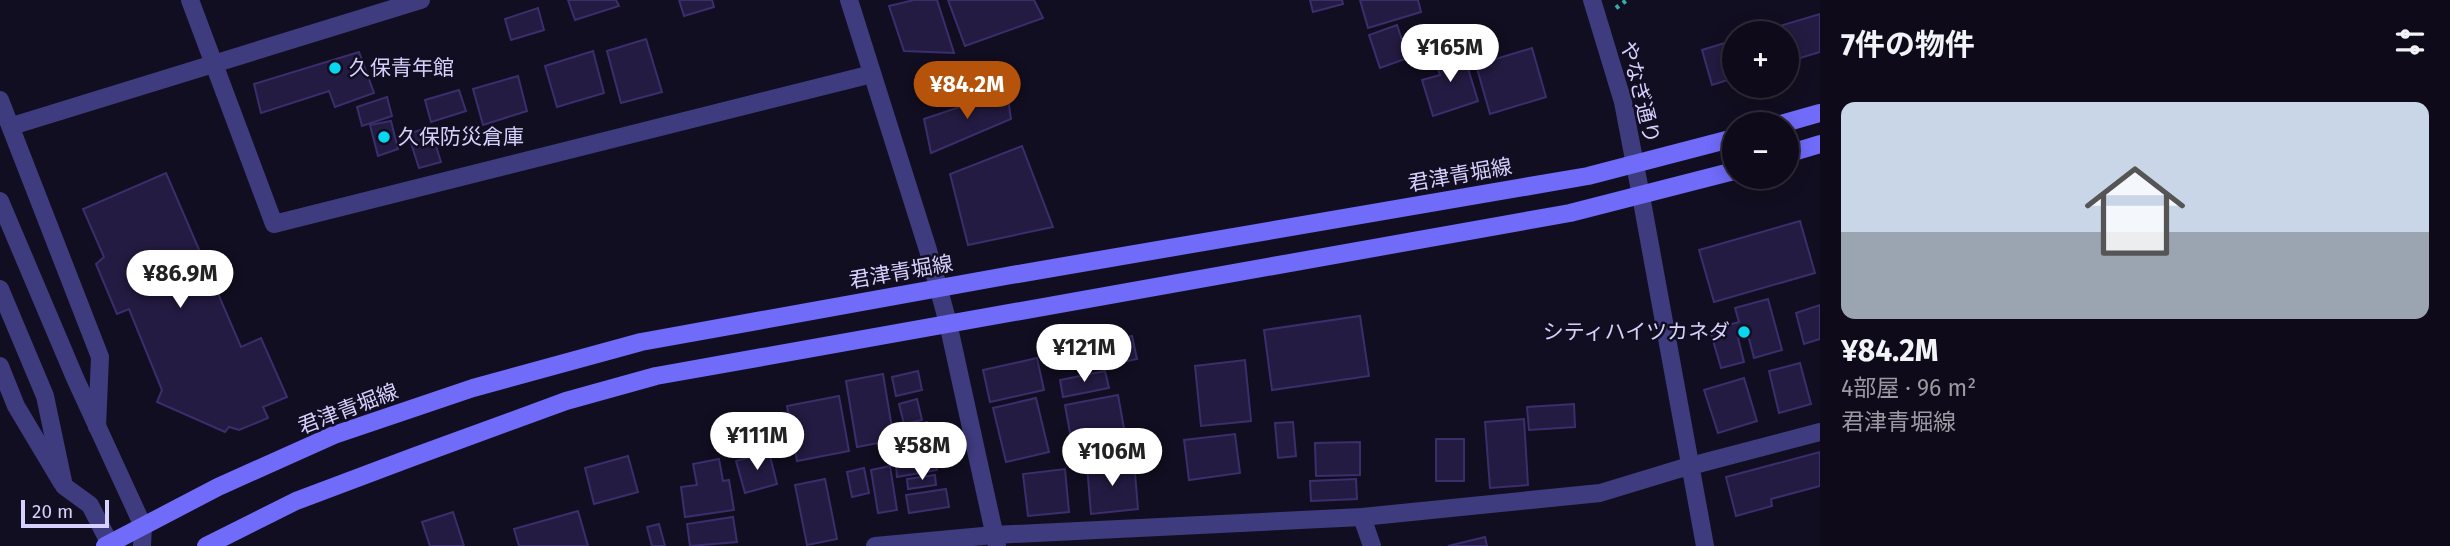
<!DOCTYPE html>
<html lang="ja">
<meta charset="utf-8">
<style>
body{margin:0;font-family:"Fira Sans","Noto Sans JP",sans-serif;background:#171322;color:#f1f3f6;height:100vh;display:flex;flex-direction:column;font-size:26px;white-space:nowrap}
*{box-sizing:border-box;margin:0}
p{font-size:23px;color:#9b9aa2}
.icon{flex:none;width:38px;height:38px;fill:none;stroke:currentColor;stroke-width:2;stroke-linecap:round;stroke-linejoin:round}
.map{position:relative;flex:1;overflow:hidden}
.panel{display:flex;flex-direction:column;background:#0e0a19;width:630px}
.panel>*{flex:none}
.fabs{position:absolute;left:1722px;top:21px;display:grid;gap:14px}
.fabs a{display:grid;place-items:center;width:77px;height:77px;border-radius:50%;background:#0e0a19;box-shadow:0 4px 18px #0003,0 0 0 2px #2e2b38;font-size:35px}
.scale{position:absolute;left:21px;bottom:18px;width:88px;box-sizing:border-box;padding-left:7px;border:4px solid #d6d0fd;border-top:0;font-size:19px;line-height:24px;white-space:nowrap;color:#d6d0fd;-webkit-text-stroke:5px #120e21;paint-order:stroke}
.price{position:absolute;translate:-50% -60px;padding:0 16px;border-radius:24px;background:#fff;color:#222;font-size:23px;line-height:46px;filter:drop-shadow(0 2px 4px #0008)}
.price::after{content:'';position:absolute;left:50%;top:42px;width:21px;height:16px;margin-left:-10px;background:inherit;clip-path:polygon(0 0,100% 0,50% 100%)}
.price.on{background:#b45309;color:#fff}
ul{padding:0;list-style:none}
li{display:grid;align-content:center;gap:14px;height:371px;padding:0 21px}
li span{display:grid;place-items:center;height:217px;border-radius:14px;color:#555}
li>.icon{margin-inline-start:auto}
span .icon{width:126px;height:126px;fill:#fffc;stroke-width:1}
li b{font-size:30px}
h2{display:flex;justify-content:space-between;align-items:center;height:84px;padding:0 21px;font-size:30px}
main{display:flex;flex:1;min-height:0}
.map>svg:first-child{display:block}
.building{fill:#231b41;stroke:#3b2e6c;stroke-width:2}
.lines{fill:none;stroke-linecap:round;stroke-linejoin:round}
.path{stroke:#33aea9;stroke-width:4.5;stroke-dasharray:3.5 5;stroke-linecap:butt}
.minor{stroke:#3e3b7e;stroke-width:18}
.tertiary{stroke:#3e3b7e;stroke-width:18}
.secondary{stroke:#706bf9;stroke-width:18}
.poi-dot{fill:#09d6f0;stroke:#120e21;stroke-width:2.5}
.labels{text-anchor:middle;stroke-width:5;stroke-linejoin:round;paint-order:stroke}
.poi-label{font-size:21px;fill:#d6d0fd;stroke:#120e21;text-anchor:start}
.street-label{font-size:21px;fill:#d6d0fd;stroke:#120e21}
</style>
<main>
<div class="map">
<svg width="1820" height="546" viewBox="0 0 1820 546">
<rect width="100%" height="100%" fill="#120e21"/>
<g class="building">
<polygon points="568,0 616,0 619,6 575,20"/>
<polygon points="679,0 712,0 714,7 684,16"/>
<polygon points="914,0 937,0 954,53 904,51 889,6"/>
<polygon points="948,0 1034,0 1043,18 965,46"/>
<polygon points="1310,0 1342,0 1343,4 1313,12"/>
<polygon points="1360,0 1418,0 1421,12 1368,28"/>
<polygon points="538,8 544,30 511,40 505,19"/>
<polygon points="1820,14 1820,52 1787,62 1787,33 1756,33"/>
<polygon points="1397,25 1408,58 1380,68 1369,35"/>
<polygon points="646,39 662,92 621,103 607,51"/>
<polygon points="1734,40 1734,78 1712,85 1702,50"/>
<polygon points="1532,48 1546,97 1490,114 1476,65"/>
<polygon points="1462,49 1478,101 1433,116 1422,80 1440,75 1434,57"/>
<polygon points="593,51 604,93 557,107 545,66"/>
<polygon points="359,52 374,93 335,107 329,91 261,113 254,84"/>
<polygon points="518,76 527,111 483,125 473,89"/>
<polygon points="459,90 466,111 431,122 425,100"/>
<polygon points="1007,91 1011,119 931,153 924,119"/>
<polygon points="387,97 392,116 362,126 357,107"/>
<polygon points="391,121 398,149 378,156 370,125"/>
<polygon points="430,127 441,162 419,168 408,134"/>
<polygon points="1022,146 1053,227 968,245 950,174"/>
<polygon points="166,173 241,347 261,338 287,397 263,407 268,418 239,430 229,427 225,432 157,402 162,390 129,309 117,314 96,264 104,257 83,209"/>
<polygon points="1800,221 1815,273 1714,302 1699,250"/>
<polygon points="1768,299 1782,350 1754,358 1748,335 1738,338 1744,362 1721,368 1710,330 1739,322 1735,308"/>
<polygon points="1820,305 1820,339 1804,344 1796,313"/>
<polygon points="1360,316 1369,376 1272,390 1264,330"/>
<polygon points="1132,336 1137,359 1094,368 1089,345"/>
<polygon points="1037,358 1044,390 990,402 983,370"/>
<polygon points="1245,360 1251,421 1201,426 1195,366"/>
<polygon points="1800,363 1811,404 1779,413 1769,371"/>
<polygon points="918,371 922,390 896,396 892,377"/>
<polygon points="1105,371 1109,388 1063,397 1060,380"/>
<polygon points="883,374 894,440 857,447 846,381"/>
<polygon points="1744,378 1757,421 1718,433 1704,390"/>
<polygon points="1118,395 1125,434 1072,444 1065,405"/>
<polygon points="839,396 849,451 797,461 787,406"/>
<polygon points="1036,398 1049,452 1006,462 993,408"/>
<polygon points="917,399 922,420 904,424 899,404"/>
<polygon points="1574,404 1575,427 1529,430 1527,407"/>
<polygon points="769,417 774,446 736,453 731,424"/>
<polygon points="1524,419 1528,485 1490,488 1485,422"/>
<polygon points="927,422 934,445 907,453 899,431"/>
<polygon points="1293,422 1296,456 1278,458 1275,423"/>
<polygon points="1235,434 1240,473 1189,480 1184,440"/>
<rect x="1436" y="439" width="28" height="42"/>
<polygon points="1360,442 1360,475 1316,476 1315,443"/>
<polygon points="769,452 777,484 745,493 736,461"/>
<polygon points="1820,452 1820,486 1771,499 1772,506 1736,516 1726,477"/>
<polygon points="628,456 638,492 594,504 585,468"/>
<polygon points="935,457 937,470 897,477 896,464"/>
<polygon points="719,459 723,481 729,480 734,510 685,517 681,487 697,485 693,464"/>
<polygon points="1134,461 1138,509 1091,514 1087,466"/>
<polygon points="890,466 897,510 878,513 871,470"/>
<polygon points="864,468 869,493 852,497 847,472"/>
<polygon points="1065,469 1069,512 1028,516 1023,474"/>
<polygon points="935,475 936,485 908,489 907,479"/>
<polygon points="825,479 837,539 807,545 795,485"/>
<polygon points="1356,479 1357,499 1311,501 1310,481"/>
<polygon points="946,489 949,507 909,513 906,495"/>
<polygon points="578,511 588,546 519,546 514,529"/>
<polygon points="453,512 464,546 430,546 422,522"/>
<polygon points="733,517 737,542 690,546 687,524"/>
<polygon points="659,524 665,546 652,546 647,527"/>
<polygon points="1485,537 1487,546 1448,546"/>
</g>
<g class="lines">
<polyline class="path" points="1616,8 1627,0"/>
<g class="minor">
<polyline points="190,0 274,224 872,74"/>
<polyline points="0,100 100,357 97,427"/>
<polyline points="12,126 421,0"/>
<polyline points="1641,196 1705,546"/>
<polyline points="0,366 16,406 62,483"/>
<polyline points="1362,517 1372,546"/>
<polyline points="875,546 994,535 1362,517 1600,493 1679,469 1820,432"/>
</g>
<g class="tertiary">
<polyline points="849,0 928,250 948,323 997,546"/>
<polyline points="1592,0 1623,102 1641,196"/>
<polyline points="0,201 75,378 143,526 142,546"/>
<polyline points="0,289 45,396 64,486 90,505 111,546"/>
</g>
<g class="secondary">
<polyline points="1781,124 1820,113"/>
<polyline points="1787,154 1820,144"/>
<polyline points="105,546 218,487 334,435 473,388 641,342 1006,276 1588,176 1734,138"/>
<polyline points="206,546 296,501 413,457 566,401 656,376 1570,213 1734,171"/>
</g>
</g>
<g class="poi-dot">
<circle cx="335" cy="68" r="7"/>
<circle cx="384" cy="137" r="7"/>
<circle cx="1744" cy="332" r="7"/>
</g>
<g class="labels">
<g class="poi-label">
<text x="349" y="75">久保青年館</text>
<text x="398" y="144">久保防災倉庫</text>
<text x="1730" y="339" text-anchor="end">シティハイツカネダ</text>
</g>
<g class="street-label">
<text transform="translate(1640 92) rotate(76)" y="7">やなぎ通り</text>
<text transform="translate(1460 175) rotate(-10)" y="7">君津青堀線</text>
<text transform="translate(901 272) rotate(-10)" y="7">君津青堀線</text>
<text transform="translate(348 409) rotate(-21)" y="7">君津青堀線</text>
</g>
</g>
</svg>
<div class="fabs">
<a>+</a>
<a>−</a>
</div>
<div class="scale">20 m</div>
<b class="price" style="left:1450px;top:84px">¥165M</b>
<b class="price on" style="left:967px;top:121px">¥84.2M</b>
<b class="price" style="left:180px;top:310px">¥86.9M</b>
<b class="price" style="left:1084px;top:384px">¥121M</b>
<b class="price" style="left:757px;top:472px">¥111M</b>
<b class="price" style="left:922px;top:482px">¥58M</b>
<b class="price" style="left:1112px;top:488px">¥106M</b>
</div>
<section class="panel">
<h2>7件の物件<svg class="icon" aria-label="filters" viewBox="0 0 24 24"><path d="M4 7h16M4 17h16"/><circle cx="9" cy="7" r="2"/><circle cx="15" cy="17" r="2"/></svg></h2>
<ul>
<li><span style="background:linear-gradient(#c9d6e8 60%,#9aa5b1 0)"><svg class="icon" aria-label="home" viewBox="0 0 24 24"><path d="M3 11l9-7 9 7M6 9v11h12V9"/></svg></span><div><b>¥84.2M</b><p>4部屋 · 96 m²</p><p>君津青堀線</p></div></li>
</ul>
</section>
</main>
